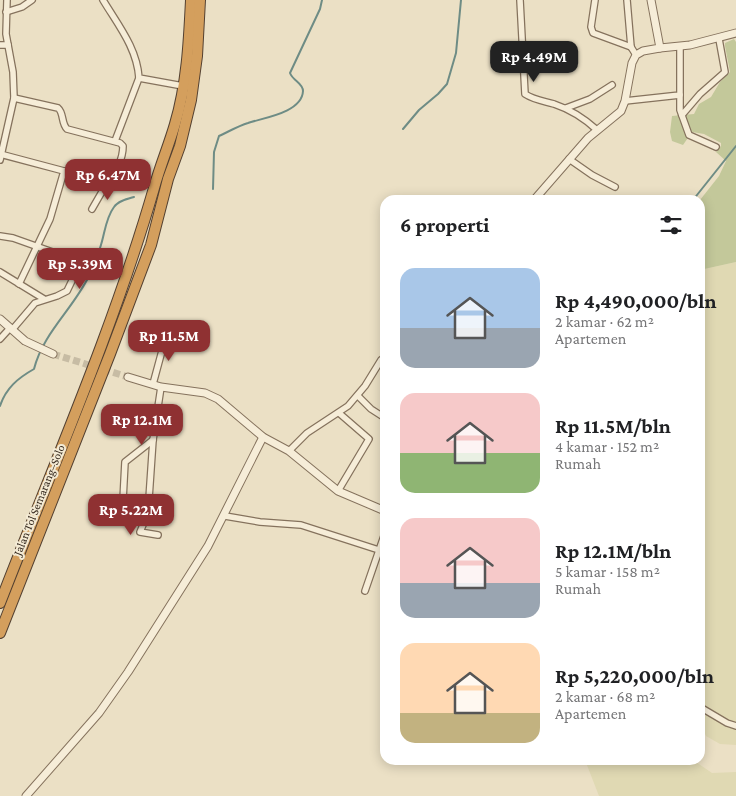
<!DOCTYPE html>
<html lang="id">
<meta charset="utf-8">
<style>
body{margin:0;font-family:"Crimson Pro",serif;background:#f2f2f2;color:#202124;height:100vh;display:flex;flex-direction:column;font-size:19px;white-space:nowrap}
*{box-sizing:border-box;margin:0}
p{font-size:16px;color:#757577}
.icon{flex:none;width:28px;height:28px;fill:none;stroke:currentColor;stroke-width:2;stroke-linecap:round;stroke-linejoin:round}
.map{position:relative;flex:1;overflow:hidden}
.side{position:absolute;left:380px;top:195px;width:325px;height:570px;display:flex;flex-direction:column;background:#fff;border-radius:15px;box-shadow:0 2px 12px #0003}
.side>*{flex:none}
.price{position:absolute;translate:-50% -42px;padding:0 11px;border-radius:10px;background:#8f3132;color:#fff;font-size:16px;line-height:32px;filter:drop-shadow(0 1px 2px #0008)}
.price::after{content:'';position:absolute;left:50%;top:30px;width:15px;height:11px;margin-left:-8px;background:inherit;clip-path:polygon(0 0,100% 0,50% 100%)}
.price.current{background:#222;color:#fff}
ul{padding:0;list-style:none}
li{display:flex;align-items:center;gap:15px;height:125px;padding:0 20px}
li span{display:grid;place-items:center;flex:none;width:140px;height:100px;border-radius:15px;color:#555}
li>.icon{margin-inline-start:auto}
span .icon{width:60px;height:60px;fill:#fffc;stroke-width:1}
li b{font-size:21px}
h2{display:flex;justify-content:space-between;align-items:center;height:60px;padding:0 20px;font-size:21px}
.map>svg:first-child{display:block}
.farmland{fill:#e0d9b3}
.green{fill:#c3c89a}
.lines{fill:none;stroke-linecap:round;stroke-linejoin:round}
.stream{stroke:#6e8c85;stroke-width:2}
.tertiary-tunnel{stroke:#c7bca4;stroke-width:7;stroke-dasharray:7 3.5;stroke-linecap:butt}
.minor-casing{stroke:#85725d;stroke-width:8}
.tertiary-casing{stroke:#85725d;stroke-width:9}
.motorway-casing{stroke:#534031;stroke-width:12}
.minor{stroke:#f6edd8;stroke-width:5.5}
.tertiary{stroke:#f6edd8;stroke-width:7}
.motorway{stroke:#d49f5d;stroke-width:10}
.labels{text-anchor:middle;stroke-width:4;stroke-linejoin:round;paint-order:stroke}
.street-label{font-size:12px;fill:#362a1f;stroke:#f3ead4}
</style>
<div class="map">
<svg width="736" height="796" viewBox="0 0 736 796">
<rect width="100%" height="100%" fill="#ebe0c5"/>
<g class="farmland">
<polygon points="736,262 736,745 720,744 706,736 700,724 700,270"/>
<polygon points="585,760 693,760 712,773 736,772 736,796 599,796"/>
</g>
<polygon class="green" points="734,39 736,42 736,262 700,270 700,200 719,176 726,161 716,152 721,146 721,143 704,134 692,132 683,145 672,141 670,132 672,116 694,114 699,104 711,97 720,82 730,72 725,46 725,43"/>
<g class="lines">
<g class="stream">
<polyline points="403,129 419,110 438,94 447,84 456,53 461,0"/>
<path d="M213 189 214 152 219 136C228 132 238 126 248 123 262 118 302 113 303 91 303 83 293 81 290 73L320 9 322 0"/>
<polyline points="693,200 736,146"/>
<path d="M0 406C6 388 18 378 34 369 43 333 73 309 89 276 93 267 97 257 100 248 105 234 105 219 114 207 118 201 127 199 134 197"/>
</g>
<polyline class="tertiary-tunnel" points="53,354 128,377"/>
<g class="minor-casing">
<g id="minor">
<path d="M103 0C118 25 137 48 139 78L183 86"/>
<path d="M520 0 525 94C534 100 544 101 554 104 572 110 584 118 597 130"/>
<polyline points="595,0 591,27 593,33 631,47"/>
<polyline points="627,0 631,47 636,55"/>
<polyline points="6,12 22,7 32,0"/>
<polyline points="0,45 8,45"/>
<polyline points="680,95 680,110 689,135 716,147"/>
<path d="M14 98 58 108C64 113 61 123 67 129L120 143 123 146C123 159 116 173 107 183L64 171"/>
<polyline points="625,101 680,95 680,46"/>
<polyline points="566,108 590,99 612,85"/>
<polyline points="682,115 700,94 725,72 719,39"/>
<polyline points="115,141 139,78"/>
<polyline points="0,154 64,171 50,219 19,284"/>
<polyline points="569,159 592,175 615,187"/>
<polyline points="0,160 14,98 13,72 6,34 7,0"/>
<polyline points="92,209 107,183"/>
<polyline points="0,236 13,238 75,260 80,264 67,291 57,296 35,303 12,330"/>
<polyline points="0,272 44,299"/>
<polyline points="0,339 10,328"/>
<polyline points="153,384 166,336"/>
<polyline points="358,396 371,409 385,418"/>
<polyline points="289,451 307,433 348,406 365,386 381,360 385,357"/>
<polyline points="338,491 369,439 339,413"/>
<polyline points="123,500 125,462 153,440"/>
<polyline points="225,516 260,522 301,525 385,552"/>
<polyline points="158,535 140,532 148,513 153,440 161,387"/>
<polyline points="365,591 385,533"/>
<polyline points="700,707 727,723 736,726"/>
</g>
</g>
<g class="tertiary-casing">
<g id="tertiary">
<polyline points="660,48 690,45 736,33"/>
<polyline points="534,200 588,138 621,111 625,101 632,63 636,55 643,51 660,48 651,0"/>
<polyline points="0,319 25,341 53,354"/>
<polyline points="128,377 161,387 205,393 218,399 263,437 289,451 338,491 385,511"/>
<polyline points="26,796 99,713 128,672 208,546 263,437"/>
</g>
</g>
<g class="motorway-casing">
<g id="motorway">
<path d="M0 603C53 466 113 330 154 188 160 166 169 145 175 124 187 84 189 41 191 0"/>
<polyline points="0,633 110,354 151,245 168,179 180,146 191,100 197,56 200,0"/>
</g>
</g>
<use href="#minor" class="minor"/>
<use href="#tertiary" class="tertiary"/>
<use href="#motorway" class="motorway"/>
</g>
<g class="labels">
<g class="street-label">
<text transform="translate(39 500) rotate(-68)" y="4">Jalan Tol Semarang–Solo</text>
</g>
</g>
</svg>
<b class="price current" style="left:534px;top:83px">Rp 4.49M</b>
<b class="price" style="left:108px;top:201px">Rp 6.47M</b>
<b class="price" style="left:80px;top:290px">Rp 5.39M</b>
<b class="price" style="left:169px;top:362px">Rp 11.5M</b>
<b class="price" style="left:142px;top:446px">Rp 12.1M</b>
<b class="price" style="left:131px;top:536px">Rp 5.22M</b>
<section class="side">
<h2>6 properti<svg class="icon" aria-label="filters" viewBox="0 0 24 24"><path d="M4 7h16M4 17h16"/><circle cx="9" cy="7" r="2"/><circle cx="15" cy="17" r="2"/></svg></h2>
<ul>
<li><span style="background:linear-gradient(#a9c7e8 60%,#9aa5b1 0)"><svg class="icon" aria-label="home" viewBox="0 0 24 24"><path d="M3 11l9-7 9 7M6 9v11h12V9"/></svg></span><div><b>Rp 4,490,000/bln</b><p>2 kamar · 62 m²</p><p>Apartemen</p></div></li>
<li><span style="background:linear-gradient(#f6c9c9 60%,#8fb573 0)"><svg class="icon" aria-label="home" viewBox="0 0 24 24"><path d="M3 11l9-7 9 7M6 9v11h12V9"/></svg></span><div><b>Rp 11.5M/bln</b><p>4 kamar · 152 m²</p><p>Rumah</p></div></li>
<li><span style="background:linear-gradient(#f6c9c9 65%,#9aa5b1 0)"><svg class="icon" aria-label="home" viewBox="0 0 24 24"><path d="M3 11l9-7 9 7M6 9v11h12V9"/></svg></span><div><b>Rp 12.1M/bln</b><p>5 kamar · 158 m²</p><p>Rumah</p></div></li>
<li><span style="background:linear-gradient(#ffd9b3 70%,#c2b280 0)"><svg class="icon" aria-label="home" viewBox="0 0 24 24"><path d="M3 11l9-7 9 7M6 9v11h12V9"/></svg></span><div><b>Rp 5,220,000/bln</b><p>2 kamar · 68 m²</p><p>Apartemen</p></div></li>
</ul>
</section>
</div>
